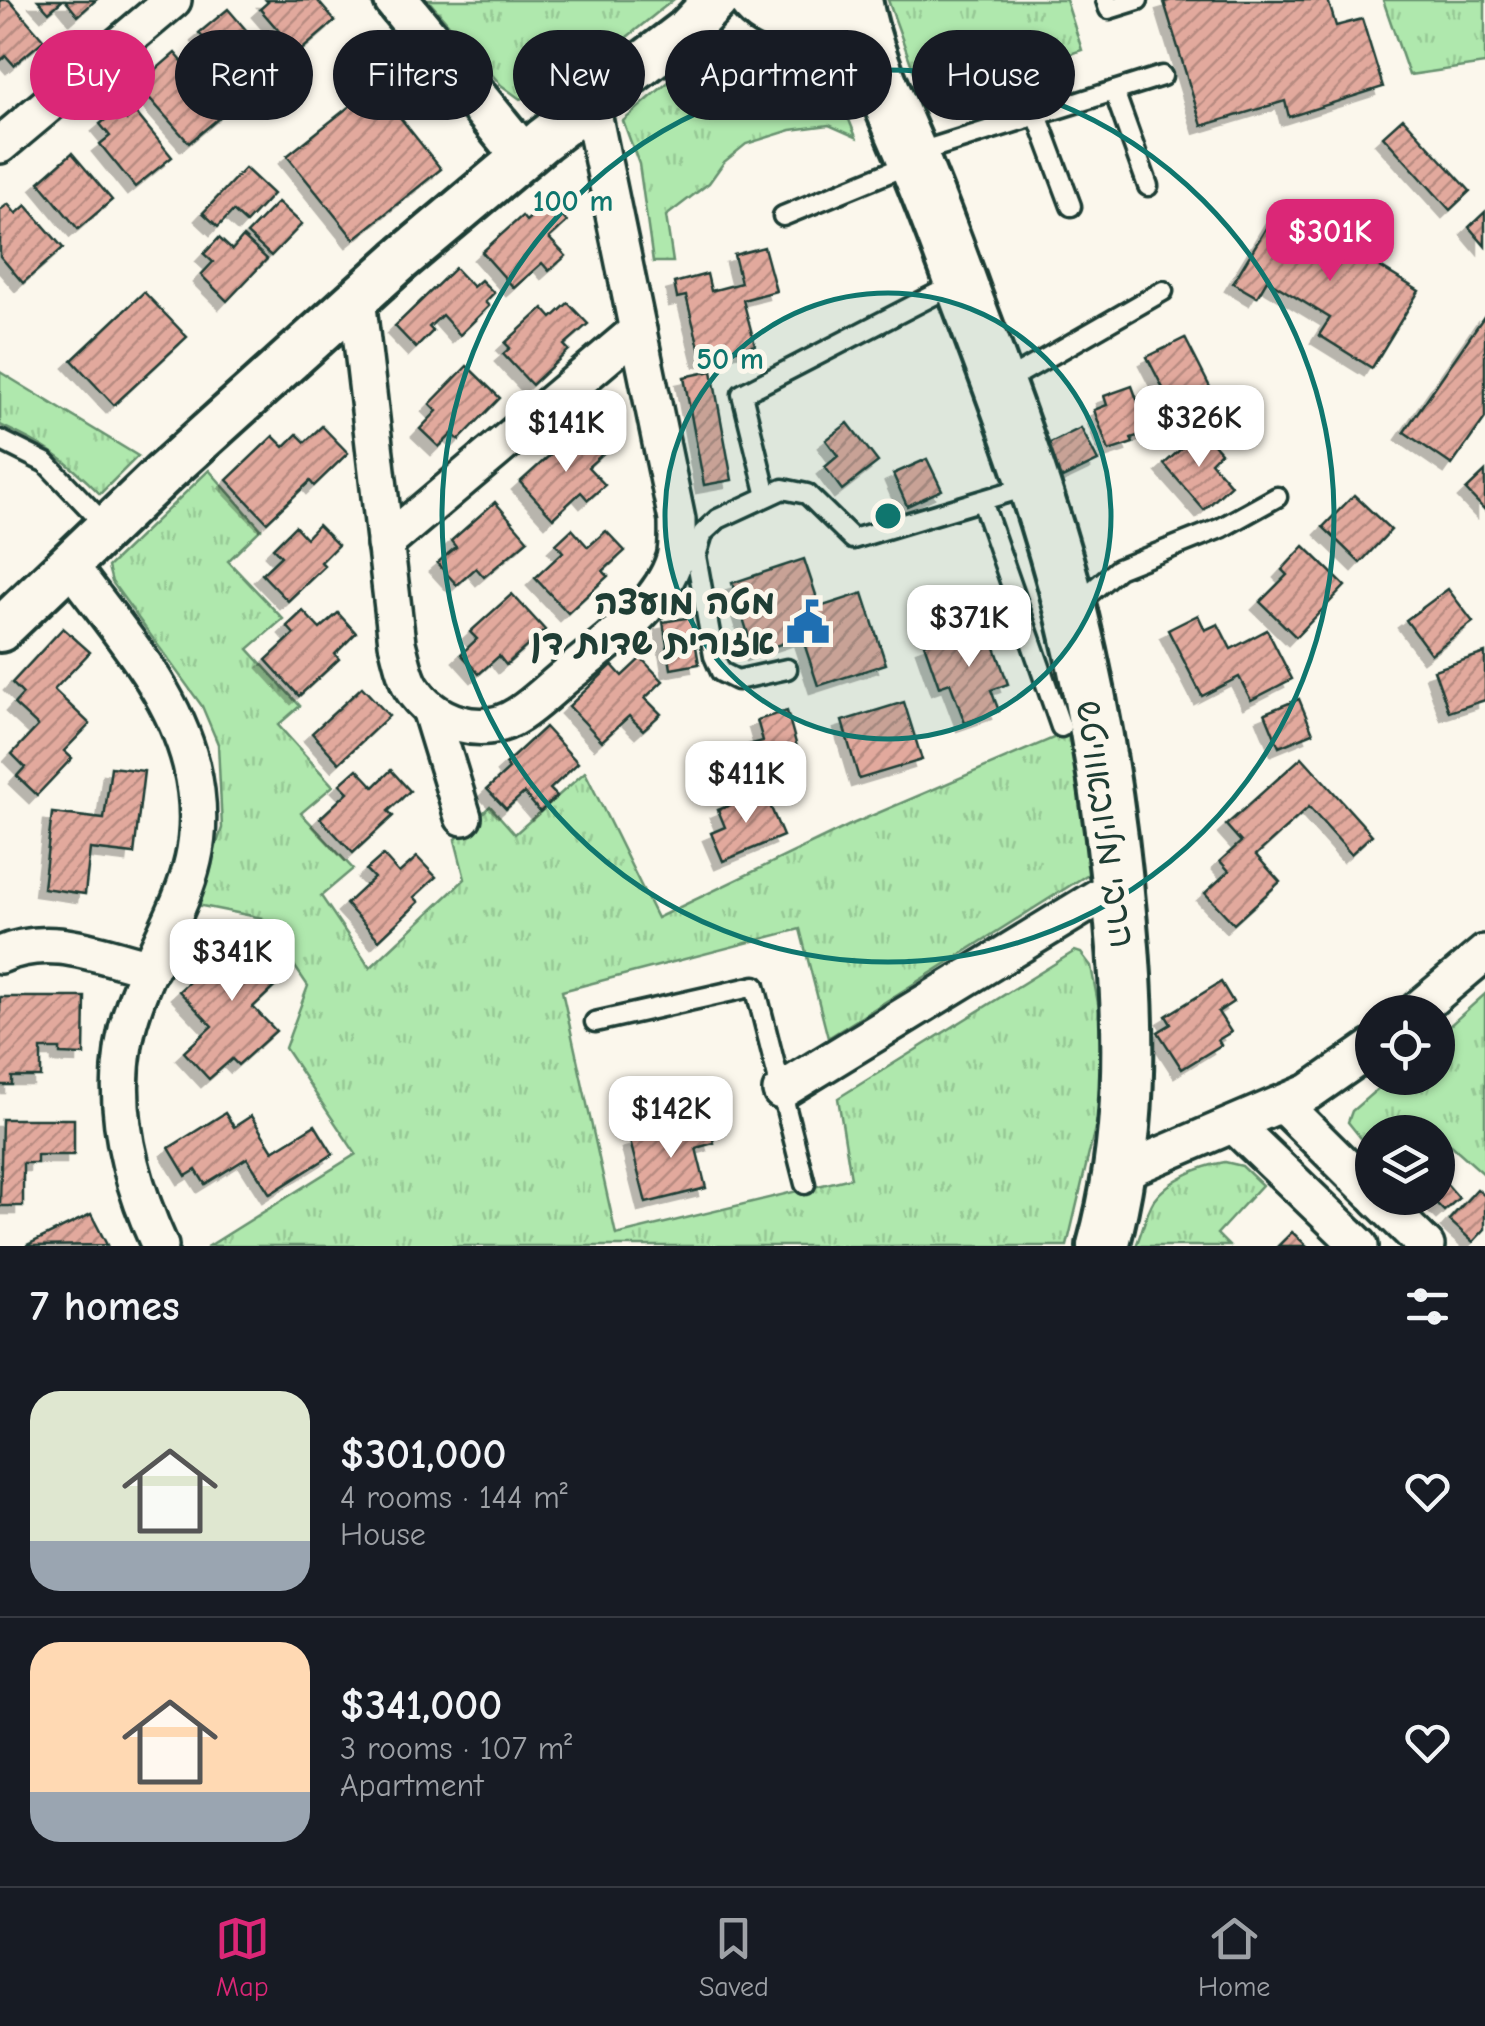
<!DOCTYPE html>
<meta charset="utf-8">
<style>
body{margin:0;font-family:"Comic Neue","Playpen Sans Hebrew",sans-serif;background:#20242c;color:#f1f3f6;height:100vh;display:flex;flex-direction:column;font-size:38px;white-space:nowrap}
*{box-sizing:border-box;margin:0}
p{font-size:32px;color:#9ea1a6}
.icon{flex:none;width:55px;height:55px;fill:none;stroke:currentColor;stroke-width:2;stroke-linecap:round;stroke-linejoin:round}
.map{position:relative;height:1246px;overflow:hidden}
.side{display:flex;flex-direction:column;background:#171b24;flex:1}
.side>*{flex:none}
.guide{position:absolute;left:30px;top:30px;width:1425px;height:90px;display:flex;gap:20px}
.buttons{position:absolute;left:1355px;top:995px;display:grid;gap:20px}
.buttons a{display:grid;place-items:center;width:100px;height:100px;border-radius:50%;background:#171b24;box-shadow:0 2px 8px #0004;font-size:50px}
.price{position:absolute;translate:-50% -85px;padding:0 22px;border-radius:20px;background:#fff;color:#222;font-size:32px;line-height:65px;filter:drop-shadow(0 2px 5px #0008)}
.price::after{content:'';position:absolute;left:50%;top:60px;width:30px;height:22px;margin-left:-15px;background:inherit;clip-path:polygon(0 0,100% 0,50% 100%)}
.price.on{background:#db2777;color:#fff}
ul{padding:0;list-style:none}
li{display:flex;align-items:center;gap:30px;height:250px;padding:0 30px}
li+li{border-top:2px solid #363941}
li span{display:grid;place-items:center;flex:none;width:280px;height:200px;border-radius:30px;color:#555}
li>.icon{margin-inline-start:auto}
span .icon{width:120px;height:120px;fill:#fffc;stroke-width:1}
li b{font-size:42px}
h2{display:flex;justify-content:space-between;align-items:center;height:120px;padding:0 30px;font-size:42px}
.tag{padding:0 35px;border-radius:45px;background:#171b24;box-shadow:0 2px 8px #0004;font-size:35px;line-height:90px}
.tag.on{background:#db2777;color:#fff}
.menu{display:flex;justify-content:space-around;align-items:center;height:140px;border-top:2px solid #363941;background:#171b24;font-size:28px;color:#9ea1a6}
.menu a{display:grid;justify-items:center;gap:5px}
.menu .on{color:#db2777}
.map>svg:first-child{display:block}
.grass{fill:url(#grass-tufts);stroke:#679270;stroke-width:2.5}
.building{fill:url(#building-hatch);stroke:#1f3d34;stroke-width:2.5;filter:url(#shadow)}
.lines{fill:none;stroke-linecap:round;stroke-linejoin:round}
.service-casing{stroke:#1f3d34;stroke-width:25}
.minor-casing{stroke:#1f3d34;stroke-width:42}
.tertiary-casing{stroke:#1f3d34;stroke-width:50}
.secondary-casing{stroke:#1f3d34;stroke-width:58}
.service{stroke:#fbf7ec;stroke-width:18}
.minor{stroke:#fbf7ec;stroke-width:35}
.tertiary{stroke:#fbf7ec;stroke-width:42}
.secondary{stroke:#fbf7ec;stroke-width:50}
.ring{fill:none;stroke:#0f766e;stroke-width:5}
.labels{text-anchor:middle;stroke-width:10;stroke-linejoin:round;paint-order:stroke}
.poi-label{font-size:35px;font-weight:bold;fill:#1f3d34;stroke:#fbf7ec;text-anchor:end}
.street-label{font-size:35px;fill:#1f3d34;stroke:#fbf7ec}
.centre{fill:#0f766e;stroke:#fbf7ec;stroke-width:5}
.ring-label{font-size:30px;text-anchor:middle;font-weight:bold;fill:#0f766e;stroke:#fbf7ec;stroke-width:10;stroke-linejoin:round;paint-order:stroke}
</style>
<div class="map">
<svg width="1485" height="1246" viewBox="0 0 1485 1246">
<defs>
<pattern id="grass-tufts" width="24" height="20" patternUnits="userSpaceOnUse" patternTransform="scale(2.5)"><rect width="24" height="20" fill="#afe8ad"/><path d="M3 7l-1-3M5 7V3M7 7l1-3M15 17l-1-3M17 17v-4M19 17l1-3" fill="none" stroke="#96c895"/></pattern>
<pattern id="building-hatch" width="6" height="6" patternUnits="userSpaceOnUse" patternTransform="scale(2.5)"><rect width="6" height="6" fill="#e2a99d"/><path d="M-1 1l2-2M0 6l6-6M5 7l2-2" fill="none" stroke="#b78b81"/></pattern>
<filter id="shadow"><feDropShadow dx="-8" dy="8" stdDeviation="0" flood-color="#0004"/></filter>
</defs>
<rect width="100%" height="100%" fill="#fbf7ec"/>
<filter id="ink" filterUnits="userSpaceOnUse"><feTurbulence type="fractalNoise" baseFrequency=".01" numOctaves="2"/><feDisplacementMap in="SourceGraphic" scale="20" xChannelSelector="R" yChannelSelector="G"/><feConvolveMatrix kernelMatrix="1 2 1 2 8 2 1 2 1" color-interpolation-filters="sRGB"/></filter>
<g filter="url(#ink)">
<g class="grass">
<polygon points="428,0 673,0 565,87 520,99 501,85"/>
<polygon points="888,0 1066,0 1082,50 930,101 919,86"/>
<polygon points="1383,0 1485,0 1485,64 1409,75"/>
<path d="M747 40C831 49 826 65 856 137L829 125 791 130 746 144 724 162 709 183 666 216 673 262H653L639 164 623 121C662 88 696 52 747 40Z"/>
<path d="M0 372 138 456 100 494C66 459 44 445 0 425Z"/>
<polygon points="209,470 261,529 228,561 283,619 248,649 300,706 278,725 333,786 301,813 353,869 321,896 370,968 465,879 455,840 490,806 515,834 585,772 657,918 850,825 1079,727 1093,871 828,1038 800,929 562,991 616,1235 851,1178 838,1098 1075,951 1081,953 1091,966 1101,1019 1103,1094 1067,1246 209,1246 356,1154 285,1048 308,986 262,918 197,905 222,828 218,744 202,706 112,582 108,567"/>
<polygon points="1485,994 1485,1175 1432,1128 1427,1132 1372,1132 1372,1152 1348,1122 1352,1111 1390,1078 1438,1078 1438,1036"/>
<path d="M1225 1162 1242 1166 1262 1185 1217 1234 1229 1246H1136C1142 1232 1146 1213 1154 1200 1169 1179 1201 1166 1225 1162Z"/>
</g>
<g class="building">
<polygon points="0,0 9,0 44,40 14,65 6,56 0,61"/>
<polygon points="38,0 63,0 49,12"/>
<polygon points="65,0 96,0 78,16"/>
<polygon points="266,0 317,0 335,21 298,53 260,9 268,2"/>
<polygon points="1171,0 1328,0 1336,26 1362,19 1383,87 1289,117 1285,101 1202,126 1164,2"/>
<polygon points="228,9 278,67 241,99 204,55 212,48 199,33"/>
<polygon points="175,53 226,112 189,143 138,85"/>
<polygon points="375,86 441,169 354,239 287,156"/>
<polygon points="118,109 127,120 136,113 172,157 135,187 100,144 110,136 100,124"/>
<polygon points="1403,118 1470,191 1450,210 1383,136"/>
<polygon points="72,153 112,200 78,229 39,182"/>
<polygon points="245,168 273,194 246,223 233,211 218,227 203,213"/>
<polygon points="549,201 567,222 549,238 566,256 549,271 542,263 514,288 482,252 522,216 526,221"/>
<polygon points="278,202 302,224 271,256 247,234"/>
<polygon points="8,204 16,214 26,205 63,248 23,283 0,256 0,210"/>
<polygon points="1280,205 1419,291 1372,368 1319,335 1330,318 1267,280 1257,297 1233,283"/>
<polygon points="1485,212 1485,246 1469,227"/>
<polygon points="243,237 267,259 227,301 201,275 213,262 204,254 219,238 232,250"/>
<polygon points="764,247 776,291 743,300 755,345 702,359 686,296 677,298 674,283 707,274 711,291 741,283 734,255"/>
<polygon points="455,268 473,287 481,280 494,293 485,302 489,306 460,335 442,315 429,327 433,331 416,348 395,326"/>
<polygon points="144,292 187,337 114,405 72,360"/>
<polygon points="568,303 588,324 564,345 569,350 532,385 503,354 510,348 505,343 543,308 552,318"/>
<polygon points="1485,315 1485,418 1452,465 1404,432"/>
<polygon points="1185,338 1218,403 1181,423 1147,357"/>
<polygon points="467,366 500,398 459,440 452,434 439,447 420,429 437,411 430,404"/>
<polygon points="712,371 732,480 704,485 684,377"/>
<polygon points="1132,386 1149,432 1131,438 1133,443 1109,451 1094,410 1107,405 1104,396"/>
<polygon points="848,423 878,462 842,490 825,467 838,456 826,440"/>
<polygon points="322,426 348,453 314,486 310,481 267,522 227,480 273,436 284,447 297,434 305,442"/>
<polygon points="1081,428 1098,461 1060,479 1044,446"/>
<polygon points="1202,430 1221,452 1211,462 1231,485 1204,510 1164,464"/>
<polygon points="588,431 606,451 588,467 605,485 588,500 581,492 553,518 520,482 561,445 565,450"/>
<polygon points="927,459 942,490 907,506 893,474"/>
<polygon points="1485,472 1485,510 1466,490"/>
<polygon points="1354,495 1391,530 1360,563 1323,527"/>
<polygon points="495,502 528,540 484,577 476,568 457,585 437,563 456,547 451,541"/>
<polygon points="318,525 338,545 321,562 325,566 288,601 262,574 281,556 273,548 295,526 306,538"/>
<polygon points="572,529 588,547 606,531 625,551 603,571 608,576 568,613 535,578 563,552 556,544"/>
<polygon points="1304,546 1345,586 1296,637 1260,602 1287,575 1282,570"/>
<polygon points="804,559 820,607 863,593 886,664 818,686 802,637 754,653 732,583"/>
<polygon points="1448,589 1473,622 1431,654 1406,620"/>
<polygon points="512,594 545,630 506,665 499,656 479,674 461,654 477,639 470,632"/>
<polygon points="303,611 320,629 338,613 356,633 335,654 339,659 299,696 266,660 294,634 287,626"/>
<polygon points="1198,615 1205,630 1218,624 1231,649 1267,630 1292,679 1251,700 1239,677 1202,696 1168,630"/>
<polygon points="691,617 699,664 671,669 663,622"/>
<polygon points="986,622 1008,684 991,690 999,711 965,723 950,683 939,687 924,644"/>
<polygon points="63,628 90,652 54,690 90,724 64,751 72,758 37,795 17,776 25,767 12,754 38,726 14,704 23,694 12,683"/>
<polygon points="1485,653 1485,700 1449,712 1434,670"/>
<polygon points="641,658 663,681 645,698 661,714 643,730 629,716 602,741 569,706 612,665 622,676"/>
<polygon points="362,687 389,716 339,763 312,733"/>
<polygon points="1299,699 1313,733 1279,747 1265,713"/>
<polygon points="904,702 922,760 859,779 842,721"/>
<polygon points="787,711 800,758 733,777 727,751 763,741 757,720"/>
<polygon points="545,727 578,763 550,789 557,796 540,812 524,793 506,809 487,789 509,769 505,764"/>
<polygon points="1302,757 1372,835 1351,854 1309,807 1256,855 1280,882 1234,924 1205,893 1229,871 1220,861 1241,842 1226,825"/>
<polygon points="111,767 144,771 134,854 90,849 85,894 43,888 52,813 104,819"/>
<polygon points="357,769 374,787 391,770 410,791 388,811 393,816 353,853 320,818 348,792 340,784"/>
<polygon points="764,791 783,836 723,861 711,833 725,827 718,810"/>
<polygon points="383,855 399,873 417,857 436,877 414,897 419,902 379,940 346,904 374,878 366,870"/>
<polygon points="245,931 286,976 253,1007 276,1031 238,1065 232,1059 209,1079 184,1052 212,1026 179,991"/>
<polygon points="1221,982 1233,1002 1218,1012 1231,1032 1218,1040 1221,1045 1182,1069 1158,1032 1171,1024 1166,1016"/>
<polygon points="0,997 85,997 84,1055 60,1054 60,1049 41,1049 41,1077 12,1077 12,1085 0,1085"/>
<polygon points="225,1113 234,1127 251,1116 273,1151 315,1125 333,1154 270,1194 247,1158 205,1184 196,1170 186,1176 169,1148"/>
<polygon points="2,1119 74,1119 74,1155 37,1155 37,1163 23,1163 23,1206 0,1206"/>
<polygon points="708,1121 714,1143 696,1148 706,1188 646,1203 630,1141"/>
<polygon points="1438,1174 1459,1198 1444,1211 1431,1198 1438,1198"/>
<polygon points="1477,1189 1485,1196 1485,1229 1473,1242 1449,1220"/>
<polygon points="91,1214 107,1245 27,1246 27,1245"/>
<polygon points="1292,1232 1307,1246 1278,1246"/>
</g>
<g class="lines">
<g class="service-casing">
<g id="service">
<polyline points="1106,0 1109,9 1138,0"/>
<polyline points="1114,91 1148,186"/>
<polyline points="1037,115 1071,206"/>
<polyline points="916,153 1162,76"/>
<polyline points="783,216 912,163"/>
<polyline points="1003,383 1163,291"/>
<polyline points="0,440 46,463 107,527"/>
<polyline points="767,496 742,394 959,282"/>
<polyline points="982,501 1061,727"/>
<polyline points="1073,607 1118,569 1221,528 1277,497"/>
<polyline points="787,669 737,680 721,672 714,656 696,556 703,533 718,519 783,489 807,494 853,539 1033,485"/>
<polyline points="595,1022 755,986 805,1184"/>
</g>
</g>
<g class="minor-casing">
<g id="minor">
<polyline points="0,145 173,0"/>
<path d="M357 298 397 643C401 657 404 675 411 687 433 723 482 739 518 715 537 703 554 685 572 671 609 640 660 607 675 558 678 546 677 532 677 520L591 103"/>
<polyline points="385,544 638,330"/>
<path d="M69 564C114 626 172 688 191 764 216 868 167 914 135 1003 105 1084 125 1170 160 1246"/>
<polyline points="430,709 463,817"/>
<path d="M0 955C52 932 100 956 151 968"/>
<polyline points="1415,1012 1485,953"/>
<polyline points="781,1091 1118,885"/>
<polyline points="1283,1105 1372,1193"/>
<polyline points="1234,1125 1360,1246"/>
<polyline points="1119,1173 1309,1092 1372,1048"/>
<polyline points="1377,1198 1426,1246"/>
</g>
</g>
<g class="tertiary-casing">
<g id="tertiary">
<polyline points="396,0 523,156"/>
<polyline points="0,630 162,475 399,261 543,140 687,30 716,0"/>
</g>
</g>
<g class="secondary-casing">
<g id="secondary">
<path d="M755 0C779 27 819 27 844 0"/>
<path d="M856 0C866 57 893 110 915 163 933 207 950 252 966 297 1005 400 1044 504 1071 612 1096 714 1112 819 1121 924 1131 1032 1132 1141 1103 1246"/>
</g>
</g>
<use href="#service" class="service"/>
<use href="#minor" class="minor"/>
<use href="#tertiary" class="tertiary"/>
<use href="#secondary" class="secondary"/>
</g>
</g>
<circle cx="888" cy="516" r="223" fill="#0f766e" fill-opacity=".12"/>
<g class="ring">
<circle cx="888" cy="516" r="223"/>
<circle cx="888" cy="516" r="446"/>
</g>
<defs>
<g id="civic-bare" transform="scale(3.45)"><path d="M-.6-6.5H3V-4.5H.6V-3L4-1V1h2V6H-6V1h2V-1L-.6-3ZM-1.2 2.5V6h2.4V2.5Z" fill="#1f6fb2" stroke="#fbf7ec" stroke-width="2.5" paint-order="stroke"/></g>
</defs>
<g fill-rule="evenodd">
<use href="#civic-bare" x="808" y="622"/>
</g>
<g class="labels">
<g class="poi-label">
<text x="775" y="614">מטה מועצה<tspan x="775" dy="40">אזורית שדות דן</tspan></text>
</g>
<g class="street-label">
<text transform="translate(1106 824) rotate(82)" y="12">הרבי מליובאוויטש</text>
</g>
</g>
<circle cx="888" cy="516" r="15" class="centre"/>
<g class="ring-label">
<text x="573" y="211">100 m</text>
<text x="730" y="369">50 m</text>
</g>
</svg>
<div class="buttons">
<a><svg class="icon" aria-label="locate" viewBox="0 0 24 24"><circle cx="12" cy="12" r="6"/><path d="M12 2v4M12 18v4M2 12h4M18 12h4"/></svg></a>
<a><svg class="icon" aria-label="layers" viewBox="0 0 24 24"><path d="M12 4l9 5-9 5-9-5zM3 14l9 5 9-5"/></svg></a>
</div>
<b class="price on" style="left:1330px;top:284px">$301K</b>
<b class="price" style="left:1199px;top:470px">$326K</b>
<b class="price" style="left:566px;top:475px">$141K</b>
<b class="price" style="left:969px;top:670px">$371K</b>
<b class="price" style="left:746px;top:826px">$411K</b>
<b class="price" style="left:232px;top:1004px">$341K</b>
<b class="price" style="left:671px;top:1161px">$142K</b>
<div class="guide">
<a class="tag on">Buy</a>
<a class="tag">Rent</a>
<a class="tag">Filters</a>
<a class="tag">New</a>
<a class="tag">Apartment</a>
<a class="tag">House</a>
</div>
</div>
<section class="side">
<h2>7 homes<svg class="icon" aria-label="filters" viewBox="0 0 24 24"><path d="M4 7h16M4 17h16"/><circle cx="9" cy="7" r="2"/><circle cx="15" cy="17" r="2"/></svg></h2>
<ul>
<li><span style="background:linear-gradient(#dfe7d0 75%,#9aa5b1 0)"><svg class="icon" aria-label="home" viewBox="0 0 24 24"><path d="M3 11l9-7 9 7M6 9v11h12V9"/></svg></span><div><b>$301,000</b><p>4 rooms · 144 m²</p><p>House</p></div><svg class="icon" aria-label="heart" viewBox="0 0 24 24"><path d="M12 20l-8-8c-3-5 5-10 8-4 3-6 11-1 8 4z"/></svg></li>
<li><span style="background:linear-gradient(#ffd9b3 75%,#9aa5b1 0)"><svg class="icon" aria-label="home" viewBox="0 0 24 24"><path d="M3 11l9-7 9 7M6 9v11h12V9"/></svg></span><div><b>$341,000</b><p>3 rooms · 107 m²</p><p>Apartment</p></div><svg class="icon" aria-label="heart" viewBox="0 0 24 24"><path d="M12 20l-8-8c-3-5 5-10 8-4 3-6 11-1 8 4z"/></svg></li>
</ul>
</section>
<nav class="menu">
<a class="on"><svg class="icon" aria-label="map" viewBox="0 0 24 24"><path d="M3 6l6-2 6 2 6-2v14l-6 2-6-2-6 2zM9 4v14M15 6v14"/></svg>Map</a>
<a><svg class="icon" aria-label="saved" viewBox="0 0 24 24"><path d="M7 4h10v16l-5-4-5 4z"/></svg>Saved</a>
<a><svg class="icon" aria-label="home" viewBox="0 0 24 24"><path d="M3 11l9-7 9 7M6 9v11h12V9"/></svg>Home</a>
</nav>
